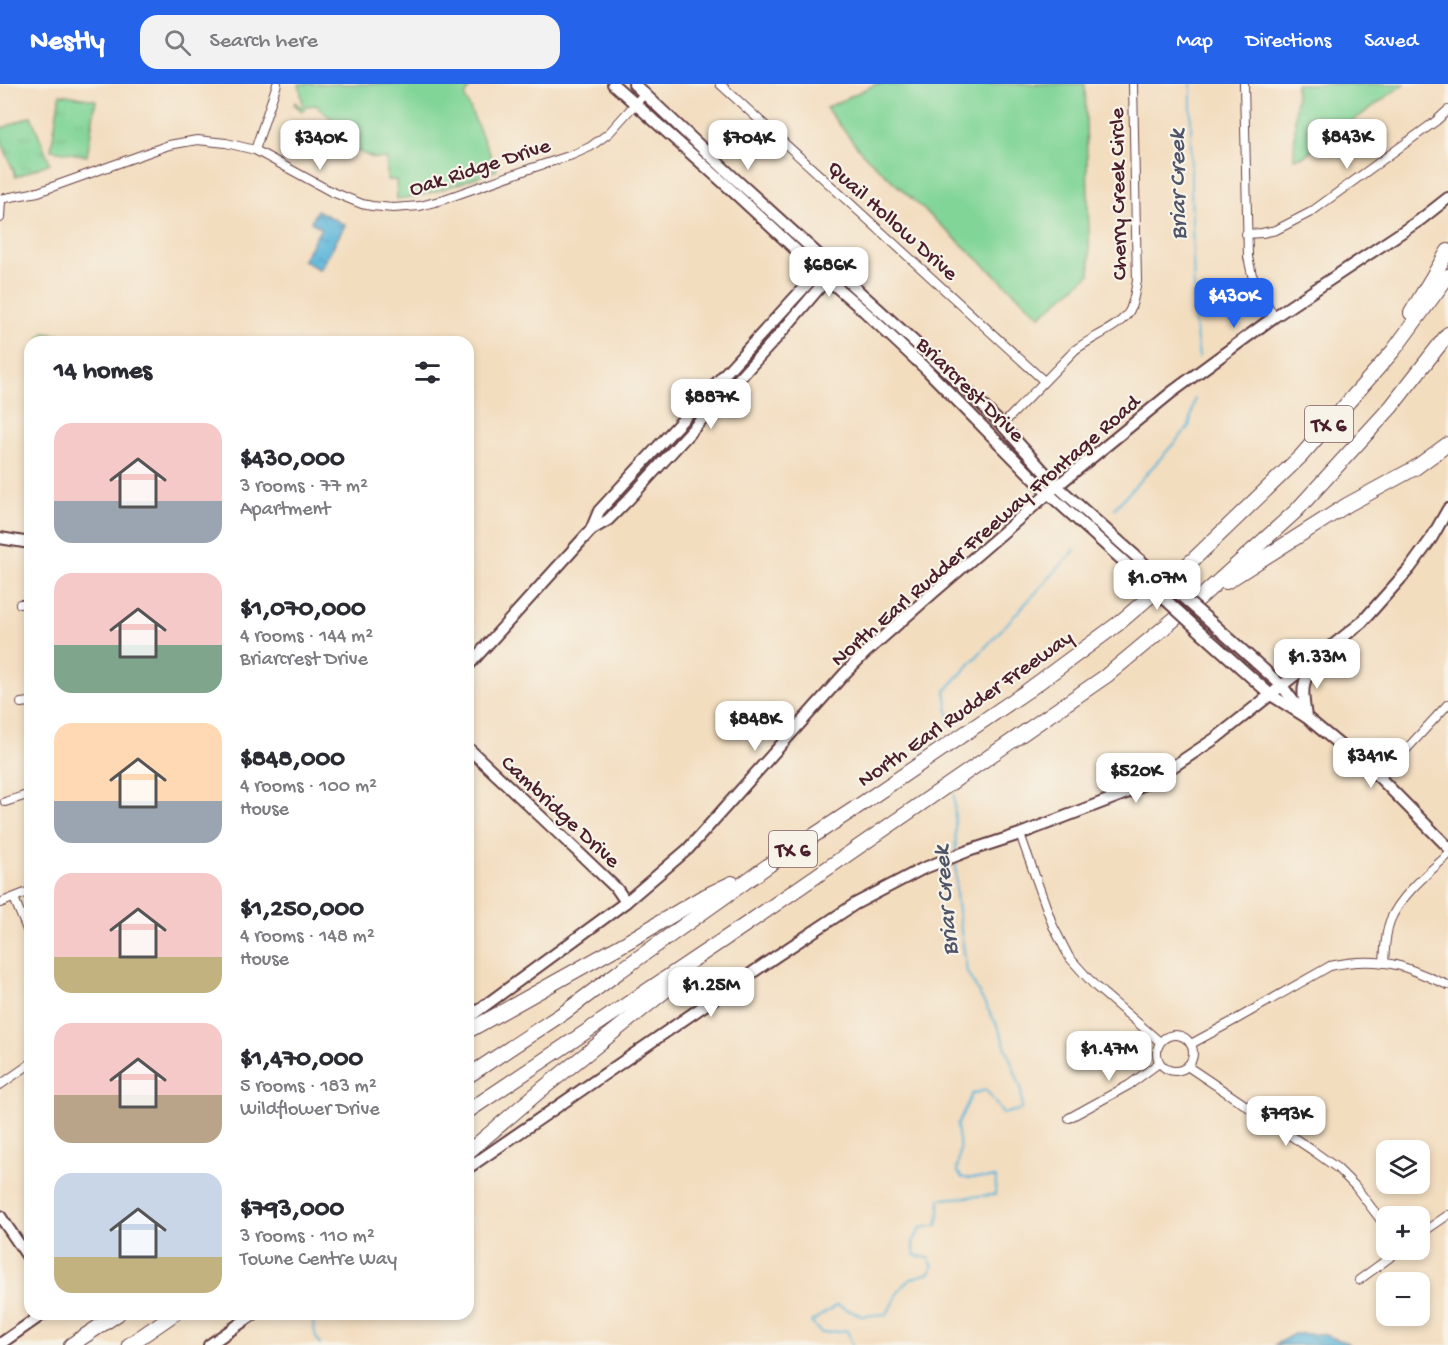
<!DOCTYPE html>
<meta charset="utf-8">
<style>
body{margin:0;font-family:"Gochi Hand",sans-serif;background:#f2f2f3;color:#2b2b33;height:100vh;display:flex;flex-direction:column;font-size:22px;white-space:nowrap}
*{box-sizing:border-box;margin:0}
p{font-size:20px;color:#7c7c81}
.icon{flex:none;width:33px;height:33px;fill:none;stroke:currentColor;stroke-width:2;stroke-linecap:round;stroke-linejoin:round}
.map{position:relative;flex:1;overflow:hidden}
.details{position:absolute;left:24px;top:252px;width:450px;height:984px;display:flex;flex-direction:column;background:#fff;border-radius:18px;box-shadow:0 3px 9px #0003}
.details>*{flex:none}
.tools{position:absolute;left:1376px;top:1056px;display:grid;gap:12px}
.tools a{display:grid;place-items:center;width:54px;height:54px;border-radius:12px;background:#fff;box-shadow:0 3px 9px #0003;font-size:30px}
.price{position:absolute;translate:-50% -51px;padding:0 14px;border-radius:12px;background:#fff;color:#222;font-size:20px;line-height:39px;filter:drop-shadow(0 2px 3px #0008)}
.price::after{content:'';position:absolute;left:50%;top:36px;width:18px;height:14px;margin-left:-9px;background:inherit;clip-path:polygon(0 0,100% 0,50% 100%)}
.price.selected{background:#2563eb;color:#fff}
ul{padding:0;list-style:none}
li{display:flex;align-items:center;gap:18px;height:150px;padding:0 30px}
li span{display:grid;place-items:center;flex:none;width:168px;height:120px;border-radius:18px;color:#555}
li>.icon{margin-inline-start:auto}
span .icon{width:72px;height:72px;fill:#fffc;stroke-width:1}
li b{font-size:26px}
h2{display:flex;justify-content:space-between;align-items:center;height:72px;padding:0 30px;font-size:26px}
header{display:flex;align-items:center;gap:36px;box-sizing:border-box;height:84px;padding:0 30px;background:#2563eb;color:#fff}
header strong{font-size:28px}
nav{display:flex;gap:33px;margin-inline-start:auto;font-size:21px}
.search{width:420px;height:54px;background:#f2f2f3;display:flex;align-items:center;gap:15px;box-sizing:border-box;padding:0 21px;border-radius:18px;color:#7c7c81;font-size:22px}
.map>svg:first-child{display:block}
.grass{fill:#81d597;stroke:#667a61;stroke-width:1.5}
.park{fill:url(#park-tufts);stroke:#667a61;stroke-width:1.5}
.water{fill:url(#water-ripples);stroke:#526a82;stroke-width:1.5}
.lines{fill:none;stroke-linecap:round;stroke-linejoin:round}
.stream{stroke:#5bb6d9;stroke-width:2}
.street-casing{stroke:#633c41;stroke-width:10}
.secondary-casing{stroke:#633c41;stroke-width:14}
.highway-casing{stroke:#633c41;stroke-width:16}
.street{stroke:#fff;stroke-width:8}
.secondary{stroke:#fff;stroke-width:10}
.highway{stroke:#fff;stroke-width:14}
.secondary-bridge-casing{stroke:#633c41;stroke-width:14;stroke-linecap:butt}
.secondary-bridge{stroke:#fff;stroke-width:10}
.labels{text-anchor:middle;stroke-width:4.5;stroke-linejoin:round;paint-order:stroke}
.shield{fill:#f7f3e8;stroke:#7e5f64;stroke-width:1.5}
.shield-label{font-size:21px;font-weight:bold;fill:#4a1f2b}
.street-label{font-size:22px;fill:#4a1f2b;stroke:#f7f3e8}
.water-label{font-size:24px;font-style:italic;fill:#505468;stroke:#f7f3e8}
</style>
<header>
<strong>Nestly</strong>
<div class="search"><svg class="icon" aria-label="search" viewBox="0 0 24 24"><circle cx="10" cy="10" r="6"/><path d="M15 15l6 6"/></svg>Search here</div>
<nav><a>Map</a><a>Directions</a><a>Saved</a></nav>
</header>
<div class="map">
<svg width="1448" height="1261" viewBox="0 0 1448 1261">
<defs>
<pattern id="park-tufts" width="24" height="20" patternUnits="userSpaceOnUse" patternTransform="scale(1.5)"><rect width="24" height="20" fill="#81d597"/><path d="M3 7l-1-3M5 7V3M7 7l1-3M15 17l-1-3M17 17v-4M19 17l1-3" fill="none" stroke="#71b682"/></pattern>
<pattern id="water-ripples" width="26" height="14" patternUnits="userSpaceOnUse" patternTransform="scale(1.5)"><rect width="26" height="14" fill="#5bb6d9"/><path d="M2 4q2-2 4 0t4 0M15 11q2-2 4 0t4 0" fill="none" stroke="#4d93b0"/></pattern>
</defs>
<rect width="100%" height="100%" fill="#f7f3e8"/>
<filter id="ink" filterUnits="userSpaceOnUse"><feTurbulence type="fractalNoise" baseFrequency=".0167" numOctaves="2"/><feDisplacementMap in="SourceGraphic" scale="12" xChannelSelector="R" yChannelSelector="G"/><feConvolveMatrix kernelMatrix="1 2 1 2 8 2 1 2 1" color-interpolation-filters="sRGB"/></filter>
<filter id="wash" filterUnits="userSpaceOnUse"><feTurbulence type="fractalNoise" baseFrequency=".008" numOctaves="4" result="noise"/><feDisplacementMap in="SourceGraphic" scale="24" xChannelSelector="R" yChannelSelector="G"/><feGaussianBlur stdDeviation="1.35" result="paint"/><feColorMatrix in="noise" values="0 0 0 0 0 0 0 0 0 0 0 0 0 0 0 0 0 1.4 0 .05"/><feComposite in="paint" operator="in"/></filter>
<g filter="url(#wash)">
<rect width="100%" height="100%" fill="#f3ddbf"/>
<g class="grass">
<path d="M299 0H471L465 13 497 86C464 97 432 112 397 115L396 96H387V75L373 74 357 67 356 57 316 21 306 22 302 27 294 20 295 18 300 23 303 20Z"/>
<polygon points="876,0 1085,0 1090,190 1040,232 863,70 826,24"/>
<polygon points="1296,0 1404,0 1303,73 1294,74"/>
<polygon points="44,249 105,257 106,258 40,258 40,253"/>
</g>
<g class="park">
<polygon points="60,10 96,16 87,72 51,66"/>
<polygon points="31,32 50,79 16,93 0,53 0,45"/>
</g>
<g class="water">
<polygon points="317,126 345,141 320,186 303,176 321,144 311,138"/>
<polygon points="1294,1250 1322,1250 1348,1259 1348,1261 1274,1261"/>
</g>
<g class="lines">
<g class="stream">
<polyline points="1191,0 1191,104 1195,241 1199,273"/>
<polyline points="1114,425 1189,343 1195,314"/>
<polyline points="950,641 945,607 1075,466"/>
<polyline points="954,711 956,768"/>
<path d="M311 1230C315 1241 313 1252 320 1261"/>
<path d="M852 1261 847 1246 821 1249 811 1238 837 1221 862 1232 887 1230C901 1204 899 1196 930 1189L933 1182 928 1174 915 1171 913 1158 921 1144 938 1141 940 1115 995 1111 996 1094H962L957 1087 960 1065 957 1042 972 1010 986 1006 1003 1030 1022 1025 1021 1004 999 945 967 888 956 813V777"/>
</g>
</g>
</g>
<g filter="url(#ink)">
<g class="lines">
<g class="street-casing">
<g id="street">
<polyline points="720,0 1044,297"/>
<polyline points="1244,0 1248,173 1252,191 1274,233"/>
<polyline points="255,66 277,0"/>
<polyline points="0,115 38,108 169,61 197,56 226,59 255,66 330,107 362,120 372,122 393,124 420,122 439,117 532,84 572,71 590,63 609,49 645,9"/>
<polyline points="0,134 1,115"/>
<polyline points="1246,150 1262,149 1276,146 1311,128 1436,37 1448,26"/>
<path d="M1002 341 1075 266C1090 254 1122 242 1130 226 1134 217 1135 207 1137 197L1133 0"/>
<polyline points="20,520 30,520"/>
<polyline points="21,619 30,618"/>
<polyline points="1380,694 1448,620"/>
<polyline points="5,718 30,710"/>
<polyline points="1020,750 1053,842 1069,873 1095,902 1160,958"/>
<polyline points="14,814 30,853"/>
<polyline points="0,819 30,807"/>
<path d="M1384 879C1385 865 1385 850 1390 837 1400 812 1428 789 1448 771"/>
<circle cx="1175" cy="969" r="18"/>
<path d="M1191 960 1235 936 1330 882C1352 877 1378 876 1400 882 1417 887 1432 895 1448 901"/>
<polyline points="1187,982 1312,1066 1337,1084 1355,1102 1386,1143"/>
<polyline points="0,1001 30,980"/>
<polyline points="1069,1034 1129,1001 1159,979"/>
<polyline points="1419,1151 1448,1131"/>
<polyline points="1359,1196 1400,1166"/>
</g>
</g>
<g class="secondary-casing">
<g id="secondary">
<polyline points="613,0 725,100 825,193 864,227 928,287 1049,410 1130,483"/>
<polyline points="634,0 733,93 963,302 1002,341 1057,402 1140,476"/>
<polyline points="591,446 608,436 628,416 779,251 820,203 826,192"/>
<polyline points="0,454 30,459"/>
<polyline points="1211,538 1282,602 1300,626"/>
<polyline points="1203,550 1271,611 1306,633 1380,694 1448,763"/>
<polyline points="468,582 591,446 599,427 811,196 825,193"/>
<path d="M1306 633C1303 611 1300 602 1312 582"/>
<polyline points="468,664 554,745 617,805 626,818"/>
<polyline points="468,934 626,818 688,765 846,588 866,568 934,508 1057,402 1172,308 1274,233 1420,136 1448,114"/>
<polyline points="468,1084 775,873 855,820 922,785 968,767 1020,750 1129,708 1162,690 1216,654 1362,538 1410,484 1431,455 1448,425"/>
<polyline points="0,1132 30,1176"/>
<polyline points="0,1260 43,1230"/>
<polyline points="209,1261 254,1230"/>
</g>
</g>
<g class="highway-casing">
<g id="highway">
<polyline points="1411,229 1448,167"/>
<polyline points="1226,498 1347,421 1415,384 1448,360"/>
<polyline points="468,947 627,858 701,814 732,799"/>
<polyline points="468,992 565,928 620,887 769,781 854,725 1027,607 1119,539 1195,474 1301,372 1393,267 1448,192"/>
<polyline points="468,1027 748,839 1106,592 1201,513 1296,427 1391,323 1448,250"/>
<polyline points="468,1068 541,1006 685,891"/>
<polyline points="71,1261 118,1230"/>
<polyline points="129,1261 174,1230"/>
</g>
</g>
<use href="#street" class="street"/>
<use href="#secondary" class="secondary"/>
<use href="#highway" class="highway"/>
<g class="secondary-bridge-casing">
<g id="secondary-bridge">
<polyline points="1140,476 1211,538"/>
<polyline points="1130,483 1203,550"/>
</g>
</g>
<use href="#secondary-bridge" class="secondary-bridge"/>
</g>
</g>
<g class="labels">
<g class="shield">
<rect x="1305" y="322" width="48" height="36" rx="4.5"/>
<rect x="769" y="747" width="48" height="36" rx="4.5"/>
</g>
<g class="shield-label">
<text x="1329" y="347">TX 6</text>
<text x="793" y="772">TX 6</text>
</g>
<g class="street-label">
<text transform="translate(479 81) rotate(-18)" y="8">Oak Ridge Drive</text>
<text transform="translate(1116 110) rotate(-91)" y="8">Cherry Creek Circle</text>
<text transform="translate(894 135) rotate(42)" y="8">Quail Hollow Drive</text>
<text transform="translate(972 304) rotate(44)" y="8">Briarcrest Drive</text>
<text transform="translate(984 445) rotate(-41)" y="8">North Earl Rudder Freeway Frontage Road</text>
<text transform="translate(964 623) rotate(-35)" y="8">North Earl Rudder Freeway</text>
<text transform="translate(562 726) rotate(43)" y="8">Cambridge Drive</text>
</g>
<g class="water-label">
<text transform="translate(1176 101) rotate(-91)" y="8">Briar Creek</text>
<text transform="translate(944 817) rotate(-95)" y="8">Briar Creek</text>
</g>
</g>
</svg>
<div class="tools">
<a><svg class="icon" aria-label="layers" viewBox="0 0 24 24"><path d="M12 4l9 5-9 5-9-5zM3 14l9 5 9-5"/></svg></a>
<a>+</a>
<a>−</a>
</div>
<b class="price" style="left:1347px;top:86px">$843K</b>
<b class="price" style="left:320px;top:87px">$340K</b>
<b class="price" style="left:748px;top:87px">$704K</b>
<b class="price" style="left:829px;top:214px">$686K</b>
<b class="price selected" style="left:1234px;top:245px">$430K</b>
<b class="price" style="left:711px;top:346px">$887K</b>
<b class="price" style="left:1157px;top:527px">$1.07M</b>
<b class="price" style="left:1317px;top:606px">$1.33M</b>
<b class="price" style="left:755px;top:668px">$848K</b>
<b class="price" style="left:1371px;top:705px">$341K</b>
<b class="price" style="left:1136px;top:720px">$520K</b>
<b class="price" style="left:711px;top:934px">$1.25M</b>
<b class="price" style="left:1109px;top:998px">$1.47M</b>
<b class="price" style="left:1286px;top:1063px">$793K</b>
<section class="details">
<h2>14 homes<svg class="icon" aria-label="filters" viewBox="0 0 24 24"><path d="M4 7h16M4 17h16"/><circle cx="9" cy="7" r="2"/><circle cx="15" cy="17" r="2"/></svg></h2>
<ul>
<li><span style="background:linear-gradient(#f6c9c9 65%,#9aa5b1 0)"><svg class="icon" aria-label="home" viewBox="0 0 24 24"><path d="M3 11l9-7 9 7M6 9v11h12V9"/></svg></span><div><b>$430,000</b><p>3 rooms · 77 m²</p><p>Apartment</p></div></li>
<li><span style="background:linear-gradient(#f6c9c9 60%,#7fa58c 0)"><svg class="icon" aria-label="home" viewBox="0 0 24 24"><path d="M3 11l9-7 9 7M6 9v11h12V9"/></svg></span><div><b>$1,070,000</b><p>4 rooms · 144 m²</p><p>Briarcrest Drive</p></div></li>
<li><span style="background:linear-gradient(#ffd9b3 65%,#9aa5b1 0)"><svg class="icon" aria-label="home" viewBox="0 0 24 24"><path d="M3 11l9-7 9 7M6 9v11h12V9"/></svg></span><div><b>$848,000</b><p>4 rooms · 100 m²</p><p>House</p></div></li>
<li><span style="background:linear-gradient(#f6c9c9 70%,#c2b280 0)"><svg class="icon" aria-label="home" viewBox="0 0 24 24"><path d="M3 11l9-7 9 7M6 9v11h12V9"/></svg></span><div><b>$1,250,000</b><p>4 rooms · 148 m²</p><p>House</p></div></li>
<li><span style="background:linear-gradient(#f6c9c9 60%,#b9a48a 0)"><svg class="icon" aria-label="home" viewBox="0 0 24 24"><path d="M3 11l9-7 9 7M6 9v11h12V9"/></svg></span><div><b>$1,470,000</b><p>5 rooms · 183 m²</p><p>Wildflower Drive</p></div></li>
<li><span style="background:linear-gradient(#c9d6e8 70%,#c2b280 0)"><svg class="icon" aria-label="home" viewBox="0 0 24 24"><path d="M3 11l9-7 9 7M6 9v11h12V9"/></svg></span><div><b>$793,000</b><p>3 rooms · 110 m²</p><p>Towne Centre Way</p></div></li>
</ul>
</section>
</div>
